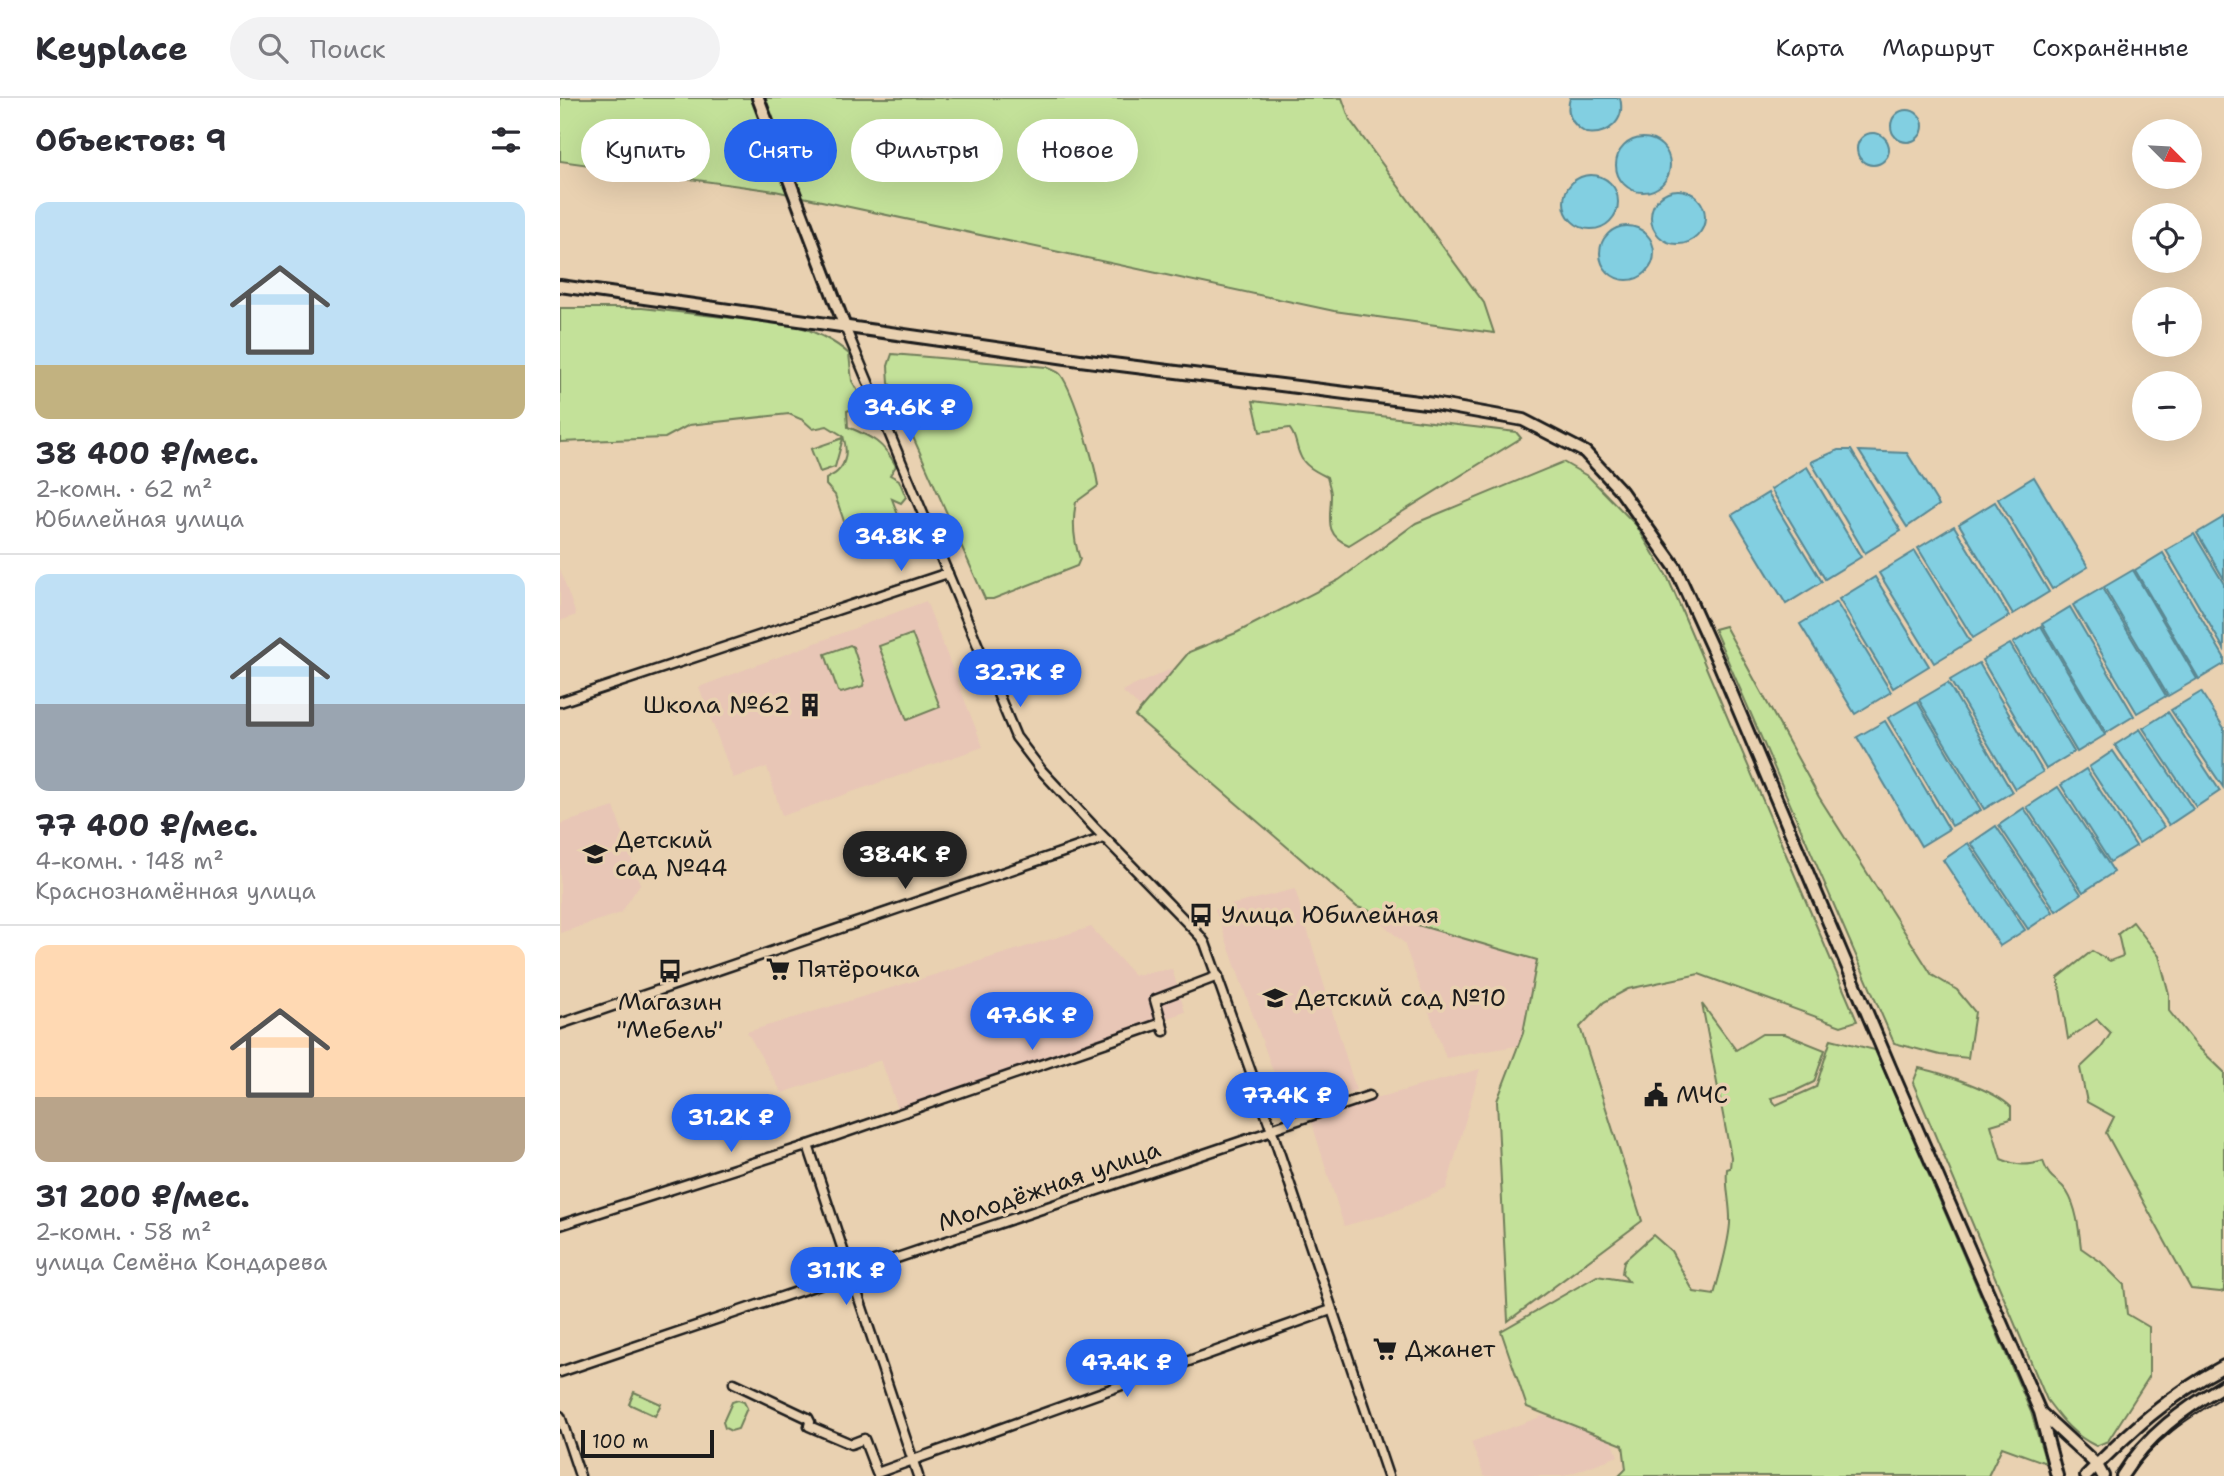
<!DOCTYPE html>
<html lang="ru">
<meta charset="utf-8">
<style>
body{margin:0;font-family:"Shantell Sans",sans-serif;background:#f2f2f3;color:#2b2b33;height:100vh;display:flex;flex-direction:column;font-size:26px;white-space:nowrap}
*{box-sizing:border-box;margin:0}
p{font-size:23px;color:#7c7c81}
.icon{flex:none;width:38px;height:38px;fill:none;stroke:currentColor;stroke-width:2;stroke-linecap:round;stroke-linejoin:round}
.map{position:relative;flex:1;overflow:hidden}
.details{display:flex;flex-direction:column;background:#fff;width:560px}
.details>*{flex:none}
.hud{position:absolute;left:21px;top:21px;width:665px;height:63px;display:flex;gap:14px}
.needle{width:46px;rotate:114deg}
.fabs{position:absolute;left:1572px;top:21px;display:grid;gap:14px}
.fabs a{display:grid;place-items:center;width:70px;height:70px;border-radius:50%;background:#fff;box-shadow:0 7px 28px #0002;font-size:35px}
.scale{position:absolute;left:21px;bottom:18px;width:133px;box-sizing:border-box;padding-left:7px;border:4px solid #1c1c1c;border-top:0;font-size:19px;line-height:24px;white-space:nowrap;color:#1c1c1c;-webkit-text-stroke:5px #e9d1b1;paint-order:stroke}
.price{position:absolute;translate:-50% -60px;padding:0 16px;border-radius:24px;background:#2563eb;color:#fff;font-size:23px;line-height:46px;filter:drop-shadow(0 2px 4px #0008)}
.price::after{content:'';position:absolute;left:50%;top:42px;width:21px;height:16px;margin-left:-10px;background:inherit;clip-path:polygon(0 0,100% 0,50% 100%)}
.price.active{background:#222;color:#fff}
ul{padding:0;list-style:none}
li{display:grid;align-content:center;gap:14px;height:371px;padding:0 35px}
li+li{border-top:2px solid #e1e1e2}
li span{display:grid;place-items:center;height:217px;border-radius:14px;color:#555}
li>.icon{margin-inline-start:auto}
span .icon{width:126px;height:126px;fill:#fffc;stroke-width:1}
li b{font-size:30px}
h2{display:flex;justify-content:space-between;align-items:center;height:84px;padding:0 35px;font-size:30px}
.chip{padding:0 24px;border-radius:32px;background:#fff;box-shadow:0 7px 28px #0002;font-size:24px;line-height:63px}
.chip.active{background:#2563eb;color:#fff}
header{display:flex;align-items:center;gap:42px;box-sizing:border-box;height:98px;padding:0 35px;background:#fff;border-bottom:2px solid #e1e1e2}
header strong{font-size:33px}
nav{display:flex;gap:38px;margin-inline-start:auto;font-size:24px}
.search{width:490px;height:63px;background:#f2f2f3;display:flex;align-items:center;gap:18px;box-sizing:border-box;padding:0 24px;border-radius:38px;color:#7c7c81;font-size:26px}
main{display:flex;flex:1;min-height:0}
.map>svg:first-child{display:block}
.built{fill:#e8c6b6}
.green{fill:#c3e199;stroke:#707e5a;stroke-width:2}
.water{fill:#82cfe1;stroke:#598792;stroke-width:2}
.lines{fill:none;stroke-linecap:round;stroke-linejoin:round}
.street-casing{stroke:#1c1c1c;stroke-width:13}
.secondary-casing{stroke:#1c1c1c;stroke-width:16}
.street{stroke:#e9d1b1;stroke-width:8}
.secondary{stroke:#e9d1b1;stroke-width:10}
.tram{stroke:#1c1c1c;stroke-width:2}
.labels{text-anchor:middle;stroke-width:7;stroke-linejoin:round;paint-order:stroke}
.poi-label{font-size:24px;fill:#1c1c1c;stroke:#e9d1b1;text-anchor:start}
.street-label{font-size:24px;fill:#1c1c1c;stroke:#e9d1b1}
</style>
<header>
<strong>Keyplace</strong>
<div class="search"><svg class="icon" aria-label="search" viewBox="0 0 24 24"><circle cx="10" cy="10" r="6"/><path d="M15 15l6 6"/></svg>Поиск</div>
<nav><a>Карта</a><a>Маршрут</a><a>Сохранённые</a></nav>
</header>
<main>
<section class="details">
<h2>Объектов: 9<svg class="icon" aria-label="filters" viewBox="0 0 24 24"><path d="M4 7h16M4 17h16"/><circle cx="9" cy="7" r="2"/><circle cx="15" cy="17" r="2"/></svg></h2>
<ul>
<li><span style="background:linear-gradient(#bfe0f5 75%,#c2b280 0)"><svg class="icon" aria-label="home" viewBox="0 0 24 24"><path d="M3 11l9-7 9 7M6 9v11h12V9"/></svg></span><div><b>38 400 ₽/мес.</b><p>2-комн. · 62 m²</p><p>Юбилейная улица</p></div></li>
<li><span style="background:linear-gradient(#bfe0f5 60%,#9aa5b1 0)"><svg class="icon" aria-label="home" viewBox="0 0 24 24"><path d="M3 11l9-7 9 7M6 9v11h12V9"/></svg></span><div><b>77 400 ₽/мес.</b><p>4-комн. · 148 m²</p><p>Краснознамённая улица</p></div></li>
<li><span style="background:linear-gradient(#ffd9b3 70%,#b9a48a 0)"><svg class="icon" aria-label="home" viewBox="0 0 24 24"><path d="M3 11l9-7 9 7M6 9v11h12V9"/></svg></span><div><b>31 200 ₽/мес.</b><p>2-комн. · 58 m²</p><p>улица Семёна Кондарева</p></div></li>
</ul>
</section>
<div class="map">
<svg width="1664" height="1378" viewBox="0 0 1664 1378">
<rect width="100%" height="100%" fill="#e9d1b1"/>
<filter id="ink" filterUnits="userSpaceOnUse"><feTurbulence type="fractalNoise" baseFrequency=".0143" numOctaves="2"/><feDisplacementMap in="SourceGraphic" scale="14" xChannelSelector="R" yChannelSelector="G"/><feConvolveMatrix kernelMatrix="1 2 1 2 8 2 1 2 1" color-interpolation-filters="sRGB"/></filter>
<g filter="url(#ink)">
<g class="built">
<polygon points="0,471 16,517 0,523"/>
<polygon points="366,503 423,649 222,718 207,669 173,680 139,589"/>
<polygon points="636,560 1030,721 973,945 886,960 844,845 562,593"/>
<polygon points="54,709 80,786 61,815 0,835 0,726"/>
<polygon points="735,791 796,992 728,1015 655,811"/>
<polygon points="531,829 574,877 612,871 625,914 338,1011 321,962 222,995 187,934"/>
<polygon points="920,971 886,1091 830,1115 784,1128 750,1019"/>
<polygon points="983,1318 1049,1335 1058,1358 1004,1378 924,1378 911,1344"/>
</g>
<g class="green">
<polygon points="0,0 782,0 790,22 924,205 934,235 774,213 215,93 0,63"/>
<path d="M0 210H82L234 227C252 232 275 243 289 256L292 283 303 302 302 307 287 313 288 329C312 339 323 344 336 368L330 377 339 382 346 399 341 405 332 401 338 417 288 435 275 397 266 387V381C270 378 274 377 277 374 288 364 287 349 283 338L267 328 253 331 243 322 229 316 129 327 105 340 0 344Z"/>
<path d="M332 256 487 269C492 272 498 273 501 277 514 295 535 365 538 388L516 404C512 424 513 441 520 461L517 468 433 501H425L329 285 328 268Z"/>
<path d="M693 303 956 334 961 340 789 447C763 437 771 419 771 397 771 391 768 384 767 379 757 374 744 368 740 357 735 346 737 339 729 330L700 334Z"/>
<polygon points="283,340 275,369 260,374 251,351"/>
<polygon points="1003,364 1029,379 1076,427 1108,480 1297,923 1281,928 1139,876 1068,891 1044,904 1020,929 1082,1123 948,1223 937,1003 963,935 977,862 797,809 575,618 629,554 676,535 779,482 856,425"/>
<polygon points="1165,528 1259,699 1372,877 1397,892 1415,914 1408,960 1380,957 1334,945 1154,531"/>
<polygon points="352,536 380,609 347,622 319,548"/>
<polygon points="290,547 293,549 304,583 303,588 281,595 278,593 265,556"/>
<polygon points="1573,824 1599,858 1609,896 1609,913 1637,948 1664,974 1664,1193 1660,1194 1631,1191 1546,1035 1554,1019 1527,1004 1520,970 1541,950 1551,935 1537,921 1508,941 1498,880 1532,853 1550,863 1563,858 1558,836"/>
<path d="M1142 906 1176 952 1202 936H1225L1265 952 1254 984 1235 993 1211 1000 1216 1007 1256 989 1271 941 1315 952 1471 1314 1486 1365 1442 1349 1428 1378H1059L1066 1371 1063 1347 967 1309 941 1233 1037 1178 1068 1183 1062 1175 1064 1163 1093 1137 1111 1153 1134 1194 1154 1197C1160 1174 1168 1150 1170 1126 1171 1107 1165 1090 1167 1071L1170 1070 1171 1059Z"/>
<path d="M1359 970C1383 975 1434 992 1451 1009V1021L1431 1027 1441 1061C1457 1068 1468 1068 1483 1063 1490 1084 1498 1080 1507 1094 1517 1110 1519 1132 1521 1150L1541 1164 1564 1187 1567 1216 1589 1229V1279L1548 1343 1536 1348C1513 1337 1502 1322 1487 1302L1353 985Z"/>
<polygon points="74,1294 101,1306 95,1318 69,1306"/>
<polygon points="178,1302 184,1304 187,1310 178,1331 171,1333 165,1330 163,1324 172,1304"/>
</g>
<g class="water">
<path d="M1010 0H1060C1066 23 1048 38 1026 35 1012 27 1005 16 1010 0Z"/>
<circle cx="1347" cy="28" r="16"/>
<circle cx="1313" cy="51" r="16"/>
<circle cx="1083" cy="67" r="27"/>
<circle cx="1031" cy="104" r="27"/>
<circle cx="1118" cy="119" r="27"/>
<circle cx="1067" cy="155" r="27"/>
<polygon points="1278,352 1291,352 1341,433 1305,455 1251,364"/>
<polygon points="1299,353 1347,355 1379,407 1347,429"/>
<polygon points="1247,369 1301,459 1265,481 1211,391"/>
<polygon points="1474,379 1528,469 1492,491 1438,401"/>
<polygon points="1208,395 1262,484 1226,506 1172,417"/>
<polygon points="1435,404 1489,494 1453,516 1399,426"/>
<polygon points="1664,419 1664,481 1637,435"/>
<polygon points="1394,428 1449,518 1413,540 1358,450"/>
<polygon points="1634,436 1664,486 1664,551 1606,452"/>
<polygon points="1355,453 1410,543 1374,565 1319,475"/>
<polygon points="1603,455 1664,559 1664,566 1639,581 1575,472"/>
<polygon points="1573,472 1637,581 1608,598 1544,489"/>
<polygon points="1315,479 1369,568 1333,590 1279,501"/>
<polygon points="1542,490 1606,598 1577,615 1513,507"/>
<polygon points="1276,504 1331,594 1295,616 1240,526"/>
<polygon points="1510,509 1574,618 1546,635 1482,526"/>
<polygon points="1481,528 1545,637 1517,654 1453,545"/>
<polygon points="1450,546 1514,654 1486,671 1422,562"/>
<polygon points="1419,565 1483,674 1455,691 1390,582"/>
<polygon points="1388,585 1452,694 1424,711 1359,602"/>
<polygon points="1641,594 1664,630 1663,689 1611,612"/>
<polygon points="1357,603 1421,712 1392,728 1328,620"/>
<polygon points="1608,614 1660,693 1636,709 1583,630"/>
<polygon points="1325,623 1389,731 1361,748 1297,639"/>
<polygon points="1580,631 1633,711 1609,727 1555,647"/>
<polygon points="1553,653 1604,729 1579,745 1529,669"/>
<polygon points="1526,671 1576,748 1550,764 1501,687"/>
<polygon points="1498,689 1554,774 1523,794 1467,709"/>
<polygon points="1464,710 1521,796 1496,813 1439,727"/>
<polygon points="1436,728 1493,814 1468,831 1411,745"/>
<polygon points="1408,745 1465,832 1440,848 1383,762"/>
</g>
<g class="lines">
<g class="street-casing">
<g id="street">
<polyline points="285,229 456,639 482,673 534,729 640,838 645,845 712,1033 828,1378"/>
<polyline points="0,604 388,475"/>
<polyline points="0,926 544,740"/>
<polyline points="604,933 595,902 658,878"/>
<polyline points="711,1031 809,998"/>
<polyline points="248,1047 358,1378"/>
<polyline points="0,1127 243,1049 602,925"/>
<polyline points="0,1274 712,1033"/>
<polyline points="174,1285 248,1320 250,1324 249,1328 291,1346 304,1341 317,1375 771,1212"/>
<polyline points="0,1318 20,1378"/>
</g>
</g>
<g class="secondary-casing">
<g id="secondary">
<polyline points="198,0 285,229"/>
<polyline points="0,188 520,262 874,306 963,322 1025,354 1061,393 1115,469 1160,568 1330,969 1480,1314 1497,1378"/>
<polyline points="1482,1316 1537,1367 1543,1378"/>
<path d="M1526 1378C1570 1333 1608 1298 1664 1268"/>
<path d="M1562 1378C1587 1337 1624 1311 1664 1287"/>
</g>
</g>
<use href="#street" class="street"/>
<use href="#secondary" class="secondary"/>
<path class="tram" d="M1570 1378C1595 1341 1627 1321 1664 1298"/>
</g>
</g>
<defs>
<g id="building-bare" transform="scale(1.89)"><path d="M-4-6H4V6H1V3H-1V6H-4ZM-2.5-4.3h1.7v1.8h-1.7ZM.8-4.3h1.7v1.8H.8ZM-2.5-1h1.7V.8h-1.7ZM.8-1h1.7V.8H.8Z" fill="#1c1c1c" stroke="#e9d1b1" stroke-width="2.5" paint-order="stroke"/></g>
<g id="school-bare" transform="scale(1.89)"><path d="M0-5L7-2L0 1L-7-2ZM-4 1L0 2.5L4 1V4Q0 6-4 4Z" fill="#1c1c1c" stroke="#e9d1b1" stroke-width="2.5" paint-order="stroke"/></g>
<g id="bus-bare" transform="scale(1.89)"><path d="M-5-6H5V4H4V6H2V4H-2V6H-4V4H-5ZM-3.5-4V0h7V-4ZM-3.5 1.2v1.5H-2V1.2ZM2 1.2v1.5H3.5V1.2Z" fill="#1c1c1c" stroke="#e9d1b1" stroke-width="2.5" paint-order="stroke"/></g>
<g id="supermarket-bare" transform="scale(1.89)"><path d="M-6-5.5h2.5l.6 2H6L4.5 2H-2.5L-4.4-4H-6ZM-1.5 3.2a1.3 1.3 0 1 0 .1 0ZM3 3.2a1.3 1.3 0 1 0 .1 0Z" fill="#1c1c1c" stroke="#e9d1b1" stroke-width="2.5" paint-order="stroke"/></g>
<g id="civic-bare" transform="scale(1.89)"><path d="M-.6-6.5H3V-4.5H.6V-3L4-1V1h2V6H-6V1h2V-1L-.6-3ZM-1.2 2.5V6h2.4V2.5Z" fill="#1c1c1c" stroke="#e9d1b1" stroke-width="2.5" paint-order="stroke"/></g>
</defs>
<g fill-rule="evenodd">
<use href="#building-bare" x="250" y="607"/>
<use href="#school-bare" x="35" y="756"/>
<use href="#bus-bare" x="641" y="817"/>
<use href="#supermarket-bare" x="218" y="871"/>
<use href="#bus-bare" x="110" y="873"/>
<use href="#school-bare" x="715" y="900"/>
<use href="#civic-bare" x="1096" y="997"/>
<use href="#supermarket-bare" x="825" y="1251"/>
</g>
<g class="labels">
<g class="poi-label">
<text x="230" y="615" text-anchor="end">Школа №62</text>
<text x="55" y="750">Детский<tspan x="55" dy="28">сад №44</tspan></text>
<text x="661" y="825">Улица Юбилейная</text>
<text x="238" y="879">Пятёрочка</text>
<text x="735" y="908">Детский сад №10</text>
<text x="110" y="912" text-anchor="middle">Магазин<tspan x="110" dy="28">"Мебель"</tspan></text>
<text x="1116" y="1005">МЧС</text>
<text x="845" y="1259">Джанет</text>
</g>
<g class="street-label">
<text transform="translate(489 1088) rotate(-19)" y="8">Молодёжная улица</text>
</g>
</g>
</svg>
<div class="fabs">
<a><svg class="needle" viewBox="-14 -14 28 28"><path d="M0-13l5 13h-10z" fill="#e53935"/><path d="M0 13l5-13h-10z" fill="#7c7c81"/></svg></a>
<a><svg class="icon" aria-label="locate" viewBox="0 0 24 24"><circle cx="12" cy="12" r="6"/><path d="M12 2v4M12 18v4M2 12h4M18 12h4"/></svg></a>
<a>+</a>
<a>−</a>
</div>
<div class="scale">100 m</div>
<b class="price" style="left:350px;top:346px">34.6K ₽</b>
<b class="price" style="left:341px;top:475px">34.8K ₽</b>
<b class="price" style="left:460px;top:611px">32.7K ₽</b>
<b class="price active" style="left:345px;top:793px">38.4K ₽</b>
<b class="price" style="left:472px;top:954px">47.6K ₽</b>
<b class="price" style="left:727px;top:1034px">77.4K ₽</b>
<b class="price" style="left:171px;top:1056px">31.2K ₽</b>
<b class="price" style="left:286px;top:1209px">31.1K ₽</b>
<b class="price" style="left:567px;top:1301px">47.4K ₽</b>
<div class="hud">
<a class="chip">Купить</a>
<a class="chip active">Снять</a>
<a class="chip">Фильтры</a>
<a class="chip">Новое</a>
</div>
</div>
</main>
